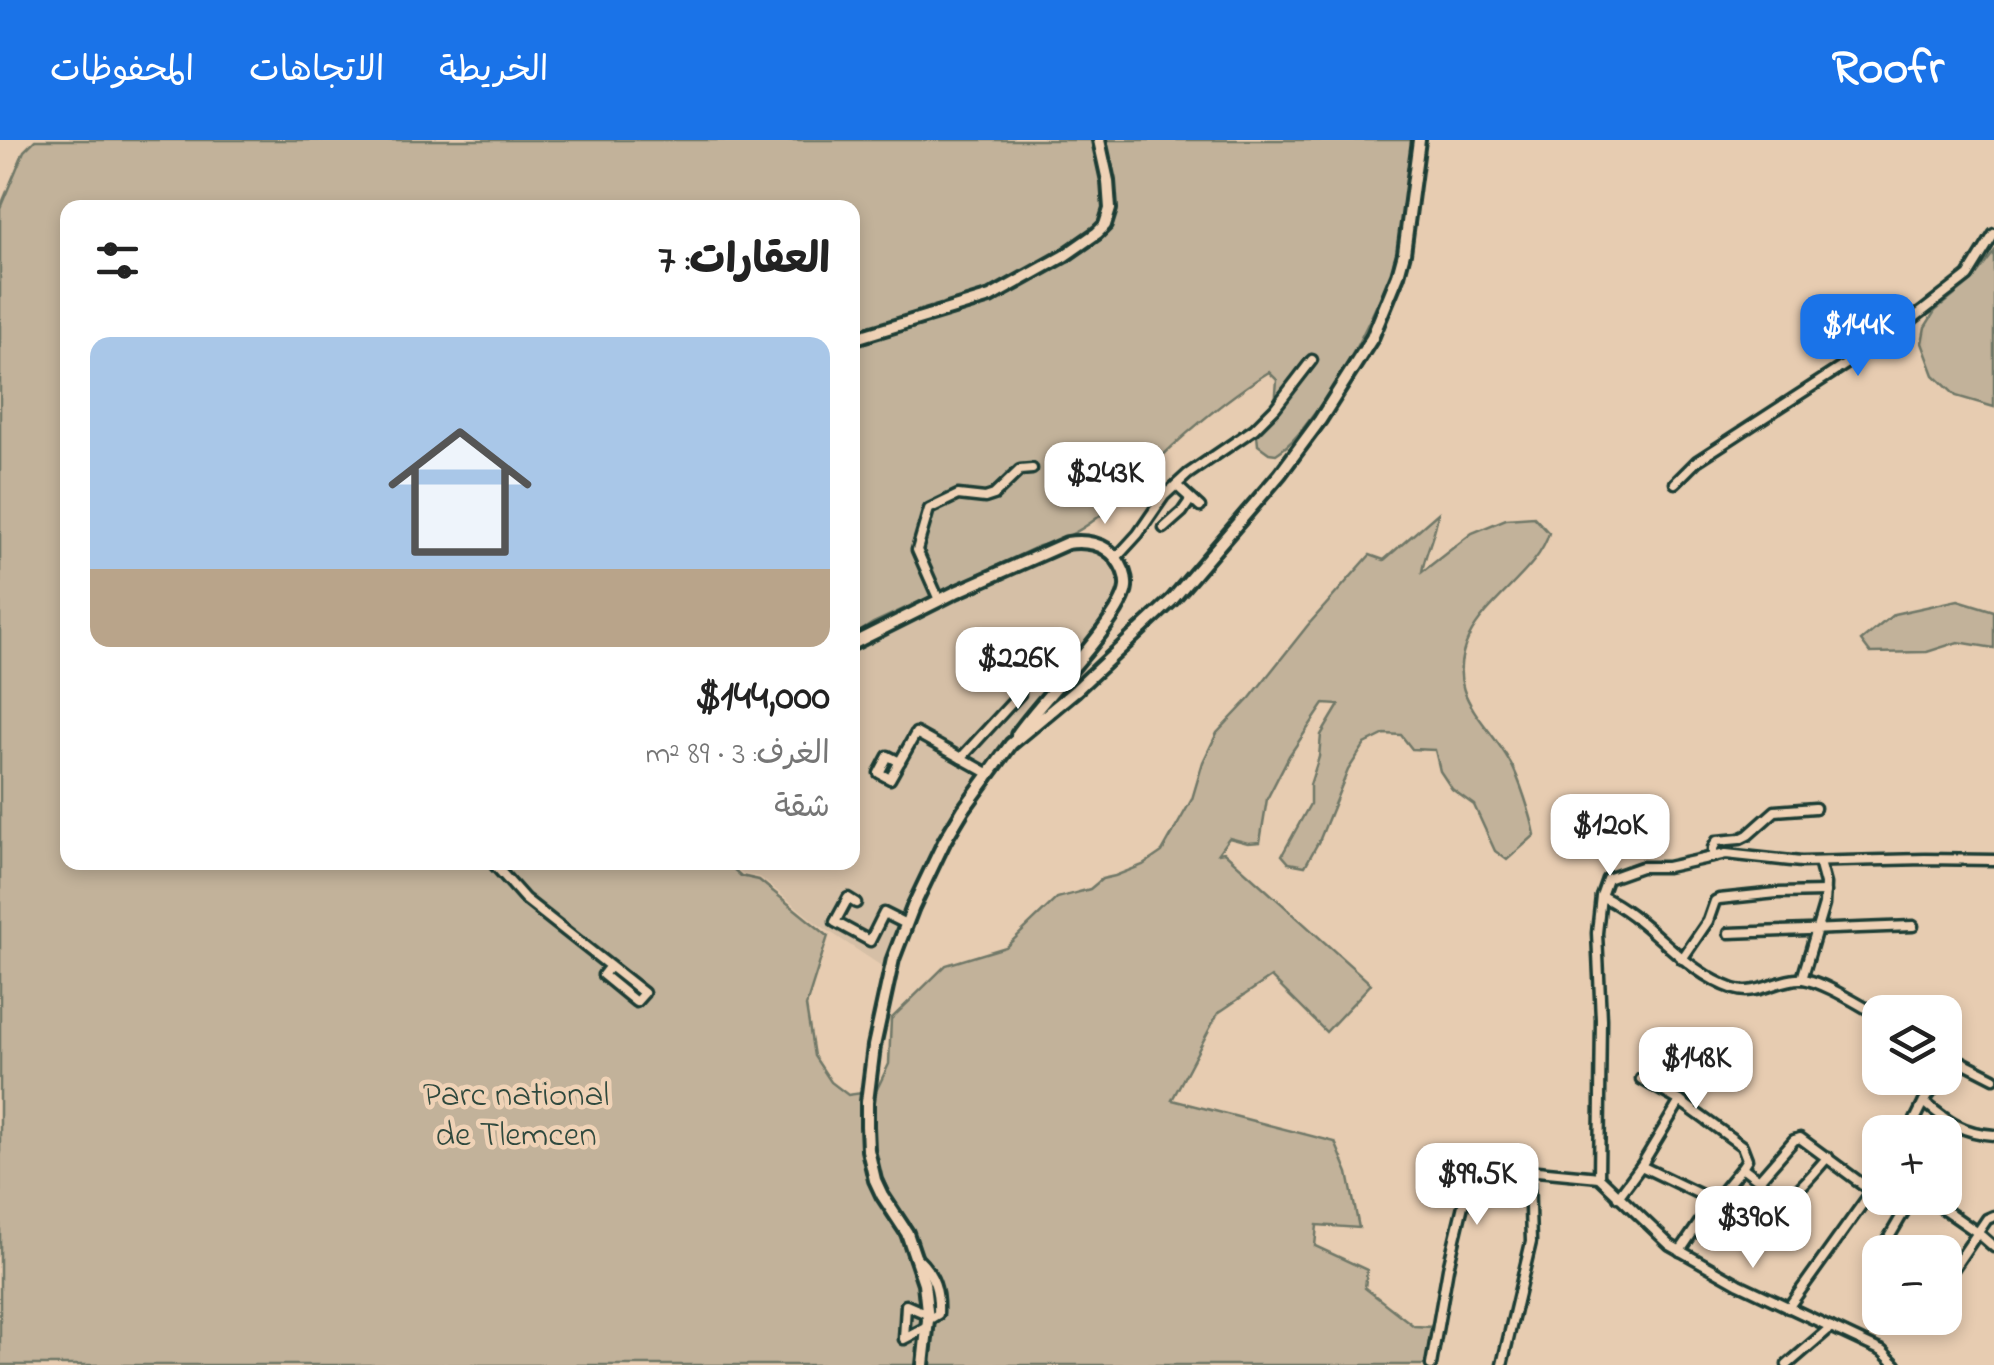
<!DOCTYPE html>
<html lang="ar">
<meta charset="utf-8">
<style>
body{margin:0;font-family:"Indie Flower","Playpen Sans Arabic",sans-serif;background:#f2f2f2;color:#222;direction:rtl;height:100vh;display:flex;flex-direction:column;font-size:38px;white-space:nowrap}
*{box-sizing:border-box;margin:0}
p{font-size:32px;color:#767676}
.icon{flex:none;width:55px;height:55px;fill:none;stroke:currentColor;stroke-width:2;stroke-linecap:round;stroke-linejoin:round}
.map{position:relative;flex:1;overflow:hidden;direction:ltr}
.panel{position:absolute;left:60px;top:60px;width:800px;height:670px;display:flex;flex-direction:column;background:#fff;border-radius:20px;box-shadow:0 5px 15px #0003;direction:rtl}
.panel>*{flex:none}
.controls{position:absolute;left:1862px;top:855px;display:grid;gap:20px}
.controls a{display:grid;place-items:center;width:100px;height:100px;border-radius:20px;background:#fff;box-shadow:0 5px 15px #0003;font-size:50px}
.price{position:absolute;translate:-50% -85px;padding:0 22px;border-radius:20px;background:#fff;color:#222;font-size:32px;line-height:65px;filter:drop-shadow(0 2px 5px #0008)}
.price::after{content:'';position:absolute;left:50%;top:60px;width:30px;height:22px;margin-left:-15px;background:inherit;clip-path:polygon(0 0,100% 0,50% 100%)}
.price.current{background:#1a73e8;color:#fff}
ul{padding:0;list-style:none}
li{display:grid;align-content:center;gap:20px;height:530px;padding:0 30px}
li span{display:grid;place-items:center;height:310px;border-radius:20px;color:#555}
li>.icon{margin-inline-start:auto}
span .icon{width:180px;height:180px;fill:#fffc;stroke-width:1}
li b{font-size:42px}
h2{display:flex;justify-content:space-between;align-items:center;height:120px;padding:0 30px;font-size:42px}
header{display:flex;align-items:center;gap:60px;box-sizing:border-box;height:140px;padding:0 50px;background:#1a73e8;color:#fff}
header strong{font-size:48px}
nav{display:flex;gap:55px;margin-inline-start:auto;font-size:35px}
.map>svg:first-child{display:block}
.built{fill:#d5bfa6}
.green{fill:#c2b29a;stroke:#707867;stroke-width:2.5}
.lines{fill:none;stroke-linecap:round;stroke-linejoin:round}
.street-casing{stroke:#1f3d34;stroke-width:15}
.secondary-casing{stroke:#1f3d34;stroke-width:18}
.street{stroke:#efd2b6;stroke-width:8}
.secondary{stroke:#efd2b6;stroke-width:10}
.labels{text-anchor:middle;stroke-width:9;stroke-linejoin:round;paint-order:stroke}
.park-label{font-size:35px;fill:#2f493e;stroke:#efd2b6}
</style>
<header>
<strong>Roofr</strong>
<nav><a>الخريطة</a><a>الاتجاهات</a><a>المحفوظات</a></nav>
</header>
<div class="map">
<svg width="1994" height="1225" viewBox="0 0 1994 1225">
<rect width="100%" height="100%" fill="#e7ccb1"/>
<filter id="ink" filterUnits="userSpaceOnUse"><feTurbulence type="fractalNoise" baseFrequency=".01" numOctaves="2"/><feDisplacementMap in="SourceGraphic" scale="20" xChannelSelector="R" yChannelSelector="G"/><feConvolveMatrix kernelMatrix="1 2 1 2 8 2 1 2 1" color-interpolation-filters="sRGB"/></filter>
<g filter="url(#ink)">
<polygon class="built" points="1084,407 1103,416 1112,427 1118,438 1119,449 1116,461 1084,505 1033,565 988,626 943,695 904,776 883,827 815,782 760,737 743,734 730,723 852,722 853,513 941,464 1036,424 1054,414 1070,408"/>
<g class="green">
<path d="M35 0H1417L1398 117 1394 120 1393 130C1370 180 1348 230 1314 274 1303 289 1292 304 1276 314L1269 313 1258 305 1257 295 1274 278 1277 240 1269 232C1236 252 1204 278 1175 304 1134 341 1096 395 1039 406L873 483 853 496 852 68H68V722H710L714 725 727 723 741 736 759 740 828 796 806 866 814 916 831 942 848 955 876 951 889 924 891 879 946 825 1006 807 1057 758 1090 749 1102 739 1115 736 1143 725 1162 712 1192 659 1203 622 1217 593 1250 558 1308 485 1370 415 1384 420 1438 373C1436 394 1425 412 1422 432L1472 393 1506 379 1534 377 1549 393C1539 430 1488 459 1469 497 1442 553 1486 579 1510 622 1519 637 1532 678 1535 695L1507 720 1495 711 1474 665 1452 649 1440 631 1435 610 1412 609 1401 595 1385 594 1365 604 1348 630 1320 699 1305 726 1289 723 1282 715 1310 664V645L1319 617 1321 595 1339 565 1324 564 1289 616 1267 659 1260 702 1248 703 1229 698 1218 713 1224 712 1371 844 1326 892 1271 837 1218 873 1172 960 1335 1002 1348 1033 1359 1088 1317 1085 1315 1106 1367 1130 1365 1148 1414 1186 1432 1187 1427 1225H0V68L24 11Z"/>
<polygon points="1994,112 1994,267 1956,256 1934,235 1922,203 1925,187 1935,171 1972,141"/>
<polygon points="1958,460 1994,471 1994,508 1958,502 1927,512 1870,513 1861,501 1894,474"/>
</g>
<g class="lines">
<g class="street-casing">
<g id="street">
<polyline points="1675,343 1697,321 1897,191 1968,136 1994,94"/>
<polyline points="1176,345 1200,367"/>
<polyline points="1164,388 1182,372 1191,359"/>
<polyline points="1116,418 1138,394 1164,356 1188,334 1254,289 1275,268 1312,220"/>
<polyline points="939,460 917,410 929,369 958,355 985,358 994,355 1020,330 1032,329"/>
<polyline points="1017,542 1040,499"/>
<polyline points="961,618 1020,554 1011,514"/>
<polyline points="900,622 888,616 879,633 890,639 916,593 988,633"/>
<polyline points="1713,717 1713,708 1717,701 1740,699 1748,695 1775,671 1815,668"/>
<polyline points="492,722 525,759 644,853 636,862 603,835 610,826"/>
<polyline points="1601,756 1607,739 1641,727 1667,727 1726,714 1801,722 1925,719 1994,720"/>
<polyline points="856,763 848,758 835,782 870,801 884,773 906,784"/>
<polyline points="1729,793 1913,786"/>
<polyline points="1682,819 1708,781 1715,761 1719,759 1777,753 1825,752"/>
<polyline points="1802,839 1824,765 1825,744 1819,722"/>
<polyline points="1945,913 1994,938"/>
<polyline points="1945,931 1955,917"/>
<polyline points="1680,961 1742,1006 1747,1019 1742,1027"/>
<path d="M1924 962C1948 982 1962 993 1994 995"/>
<polyline points="1909,992 1924,962 1941,938"/>
<polyline points="1641,1026 1680,961 1641,939"/>
<path d="M1599 1037 1601 879 1597 793 1601 756C1651 779 1681 831 1734 849 1758 857 1780 837 1803 839 1824 842 1861 866 1880 876"/>
<path d="M1759 1040C1765 1045 1777 1059 1786 1057 1797 1055 1819 1026 1828 1017"/>
<polyline points="1618,1057 1641,1026 1714,1061"/>
<polyline points="1928,1058 1978,1093 1994,1107"/>
<polyline points="1680,1111 1714,1061 1742,1027 1759,1040 1794,1000 1800,998 1873,1052"/>
<path d="M917 1118C935 1135 939 1151 938 1174L928 1180"/>
<polyline points="1874,1123 1912,1058"/>
<polyline points="1945,1141 1987,1079 1994,1076"/>
<polyline points="1788,1168 1866,1059 1880,1044"/>
<polyline points="927,1187 904,1199 906,1165 927,1174"/>
<polyline points="1431,1225 1448,1128 1464,1061 1474,1045 1481,1040 1505,1039 1537,1031 1599,1037 1670,1105 1739,1144 1882,1211 1896,1225"/>
<polyline points="1502,1225 1531,1102 1529,1033"/>
<polyline points="1787,1225 1831,1187"/>
</g>
</g>
<g class="secondary-casing">
<g id="secondary">
<polyline points="852,199 990,157 1064,116 1097,93 1105,85 1110,69 1108,41 1099,0"/>
<path d="M852 504 956 452 1067 403C1084 400 1104 403 1116 418 1122 426 1127 436 1126 447 1123 479 1038 563 1017 595"/>
<polyline points="923,1225 928,1180 924,1143 907,1093 882,1055 875,1040 868,1010 867,986 867,962 874,906 893,819 913,767 945,700 963,670 1011,604 1076,550 1172,460 1280,334 1320,280 1372,198 1398,135 1404,113 1419,0"/>
</g>
</g>
<use href="#street" class="street"/>
<use href="#secondary" class="secondary"/>
</g>
</g>
<g class="labels">
<g class="park-label">
<text x="516" y="965">Parc national<tspan x="516" dy="40">de Tlemcen</tspan></text>
</g>
</g>
</svg>
<div class="controls">
<a><svg class="icon" aria-label="layers" viewBox="0 0 24 24"><path d="M12 4l9 5-9 5-9-5zM3 14l9 5 9-5"/></svg></a>
<a>+</a>
<a>−</a>
</div>
<b class="price current" style="left:1858px;top:239px">$144K</b>
<b class="price" style="left:1105px;top:387px">$243K</b>
<b class="price" style="left:1018px;top:572px">$226K</b>
<b class="price" style="left:1610px;top:739px">$120K</b>
<b class="price" style="left:1696px;top:972px">$148K</b>
<b class="price" style="left:1477px;top:1088px">$99.5K</b>
<b class="price" style="left:1753px;top:1131px">$390K</b>
<section class="panel">
<h2>العقارات: 7<svg class="icon" aria-label="filters" viewBox="0 0 24 24"><path d="M4 7h16M4 17h16"/><circle cx="9" cy="7" r="2"/><circle cx="15" cy="17" r="2"/></svg></h2>
<ul>
<li><span style="background:linear-gradient(#a9c7e8 75%,#b9a48a 0)"><svg class="icon" aria-label="home" viewBox="0 0 24 24"><path d="M3 11l9-7 9 7M6 9v11h12V9"/></svg></span><div><b>$144,000</b><p>الغرف: 3 · 89 m²</p><p>شقة</p></div></li>
</ul>
</section>
</div>
